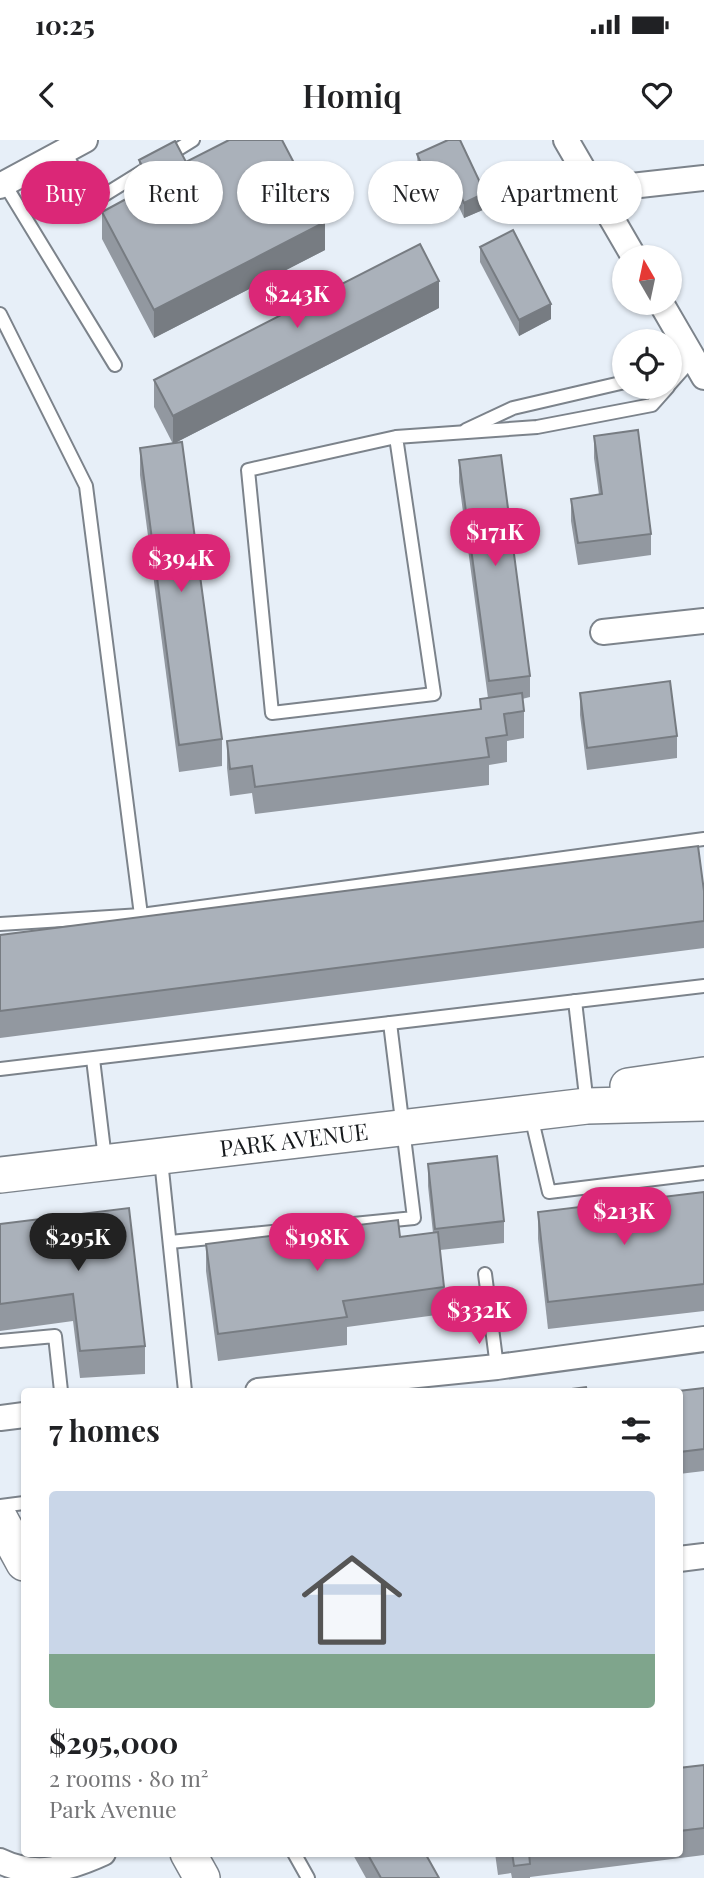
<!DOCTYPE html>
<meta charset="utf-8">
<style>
body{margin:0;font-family:"Playfair Display",serif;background:#f6f6f6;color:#202124;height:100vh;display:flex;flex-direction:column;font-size:26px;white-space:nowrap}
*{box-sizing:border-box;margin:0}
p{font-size:23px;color:#757577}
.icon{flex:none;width:38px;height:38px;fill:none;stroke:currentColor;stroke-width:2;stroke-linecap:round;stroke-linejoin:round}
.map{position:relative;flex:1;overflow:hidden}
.panel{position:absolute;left:21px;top:1248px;width:662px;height:469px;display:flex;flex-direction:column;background:#fff;border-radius:7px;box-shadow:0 2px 5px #0004}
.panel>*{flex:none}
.guide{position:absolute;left:21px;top:21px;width:663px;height:63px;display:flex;gap:14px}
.needle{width:46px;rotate:351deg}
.buttons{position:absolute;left:612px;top:105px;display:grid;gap:14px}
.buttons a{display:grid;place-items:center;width:70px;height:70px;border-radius:50%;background:#fff;box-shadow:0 2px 5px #0004;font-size:35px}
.price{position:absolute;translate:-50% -60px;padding:0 16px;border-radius:24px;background:#db2777;color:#fff;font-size:23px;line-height:46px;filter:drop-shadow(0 2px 4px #0008)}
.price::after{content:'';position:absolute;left:50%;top:42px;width:21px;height:16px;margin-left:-10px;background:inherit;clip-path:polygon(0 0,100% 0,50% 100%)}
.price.on{background:#222;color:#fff}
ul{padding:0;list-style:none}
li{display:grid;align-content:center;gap:14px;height:371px;padding:0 28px}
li+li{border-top:2px solid #e0e0e0}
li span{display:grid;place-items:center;height:217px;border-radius:7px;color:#555}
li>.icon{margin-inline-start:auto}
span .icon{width:126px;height:126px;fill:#fffc;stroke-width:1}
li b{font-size:30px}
h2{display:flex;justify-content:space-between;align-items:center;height:84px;padding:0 28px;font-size:30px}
.pill{padding:0 24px;border-radius:32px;background:#fff;box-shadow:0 2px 5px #0004;font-size:24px;line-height:63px}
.pill.on{background:#db2777;color:#fff}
.status{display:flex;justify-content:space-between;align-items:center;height:49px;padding:0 35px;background:#fff;direction:ltr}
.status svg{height:19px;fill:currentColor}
header{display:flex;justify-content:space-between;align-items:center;height:91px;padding:0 28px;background:#fff;font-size:32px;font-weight:600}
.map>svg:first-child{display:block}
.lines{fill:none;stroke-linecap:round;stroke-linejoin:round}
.lane-casing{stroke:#7c838b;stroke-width:16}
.street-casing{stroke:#7c838b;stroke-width:28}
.secondary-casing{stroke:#7c838b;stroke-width:38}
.lane{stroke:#fff;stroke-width:12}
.street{stroke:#fff;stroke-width:24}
.secondary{stroke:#fff;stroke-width:35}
.wall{fill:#9298a0}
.shaded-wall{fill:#777c82}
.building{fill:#aab1ba;stroke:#777c82;stroke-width:2}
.labels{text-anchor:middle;stroke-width:5;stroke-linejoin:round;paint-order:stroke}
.street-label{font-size:23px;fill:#16191c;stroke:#fff}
</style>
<div class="status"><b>10:25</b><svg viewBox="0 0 49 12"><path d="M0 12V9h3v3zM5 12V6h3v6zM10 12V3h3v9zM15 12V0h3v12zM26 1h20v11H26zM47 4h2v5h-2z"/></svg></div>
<header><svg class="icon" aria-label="back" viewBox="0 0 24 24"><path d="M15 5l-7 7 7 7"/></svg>Homiq<svg class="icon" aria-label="heart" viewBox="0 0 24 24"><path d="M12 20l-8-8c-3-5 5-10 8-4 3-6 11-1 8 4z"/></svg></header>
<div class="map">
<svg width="704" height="1738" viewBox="0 0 704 1738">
<rect width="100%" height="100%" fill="#e7eff8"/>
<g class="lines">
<g class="lane-casing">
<g id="lane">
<polyline points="64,11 93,62 193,0"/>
<polyline points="4,43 115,225"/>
<polyline points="0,174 86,346 141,775"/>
<polyline points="670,228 689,220"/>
<polyline points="670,244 693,218"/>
<polyline points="466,290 513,268 625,242"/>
<polyline points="396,297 434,554 272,573 248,330 396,297 537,287 652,265 668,247"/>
<polyline points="0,784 141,775 704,699"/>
<polyline points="575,861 587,965"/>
<polyline points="93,919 105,1019"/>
<polyline points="0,929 704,846"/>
<polyline points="531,976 549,1052 704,1033"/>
<polyline points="161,1020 185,1251"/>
<polyline points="170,1102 414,1078 390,883"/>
<polyline points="485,1134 497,1227"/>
<polyline points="0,1201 55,1196 61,1251"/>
<polyline points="0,1366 24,1363"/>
<polyline points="294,1713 308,1738"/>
</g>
</g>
<g class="street-casing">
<g id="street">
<polyline points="566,0 634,117"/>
<polyline points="0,46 85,0"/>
<polyline points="595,50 704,38"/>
<polyline points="661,163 704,237"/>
<polyline points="603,492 704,481"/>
<polyline points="258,1251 497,1227 704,1199"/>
<polyline points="0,1278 24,1275"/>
<polyline points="679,1419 704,1416"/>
<path d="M0 1721C35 1738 68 1729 103 1713"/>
</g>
</g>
<g class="secondary-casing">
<g id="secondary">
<polyline points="628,946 704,935"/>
<path id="s1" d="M0 1035 587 966 704 963"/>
<polyline points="0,1379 24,1423"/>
<polyline points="188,1713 202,1738"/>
</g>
</g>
<use href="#lane" class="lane"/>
<use href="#street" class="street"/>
<use href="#secondary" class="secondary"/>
</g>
<g class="wall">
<polygon points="417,14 485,69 464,78 459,67 425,82 410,50 410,34 418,31"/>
<polygon points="139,20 186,22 325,110 154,198 102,99 102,72 141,51 139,47"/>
<polygon points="480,107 551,179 519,196 480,122"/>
<polygon points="439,168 173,304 154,267 154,240"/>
<polygon points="594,296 651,394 651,415 578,425 571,381 571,359 599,355 594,318"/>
<polygon points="140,308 222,599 222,626 179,632 140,335"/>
<polygon points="459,320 530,536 530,557 522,559 524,571 524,598 507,601 507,622 489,625 489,645 255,674 252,653 230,656 227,628 227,601 480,569 480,559 488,558 459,342"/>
<polygon points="580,553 677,596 677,618 587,630 580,575"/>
<polygon points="704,751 704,808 0,898 0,795"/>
<polygon points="428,1024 504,1081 504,1103 440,1110 444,1147 444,1174 347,1187 347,1205 218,1221 206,1131 206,1104 400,1097 433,1093 428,1046"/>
<polygon points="704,1052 704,1171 548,1189 538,1099 538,1072"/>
<polygon points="0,1084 145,1206 145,1234 80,1238 73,1181 0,1191"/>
<polygon points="704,1248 704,1331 679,1334 679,1251"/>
<polygon points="704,1625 704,1715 530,1737 530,1738 512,1738 511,1733 498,1735 495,1713 679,1713 679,1628"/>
<polygon points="352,1713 425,1713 439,1738 366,1738"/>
</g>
<g class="shaded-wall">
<polygon points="459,52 459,67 425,82 425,67"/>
<polygon points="485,53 485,69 464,78 464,63"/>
<polygon points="325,82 325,110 154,198 154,170"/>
<polygon points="439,141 439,168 173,304 173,276"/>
<polygon points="551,164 551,179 519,196 519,180"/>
</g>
<g class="building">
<polygon points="229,0 282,0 325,82 154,170 102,72 152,45 139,20 175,1 186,22"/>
<polygon points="448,0 460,0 485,53 464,63 459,52 425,67 410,34 423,28 417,14"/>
<polygon points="513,90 551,164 519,180 480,107"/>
<polygon points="420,104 439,141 173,276 154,240"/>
<polygon points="638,290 651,394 578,403 571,359 602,354 594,296"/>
<polygon points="182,302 222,599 179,605 140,308"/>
<polygon points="501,315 530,536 489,541 459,320"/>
<polygon points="670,541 677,596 587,608 580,553"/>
<polygon points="522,553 524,571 504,574 507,595 486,598 489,617 255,647 252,626 230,629 227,601 481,569 480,559"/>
<polygon points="698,706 704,751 704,781 0,871 0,795"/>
<polygon points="497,1016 504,1081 435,1089 428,1024"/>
<polygon points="704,1052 704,1144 548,1162 538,1072"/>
<polygon points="129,1068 145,1206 80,1211 73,1154 0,1164 0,1084"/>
<polygon points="398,1080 400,1097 438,1092 444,1147 343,1161 347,1177 218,1194 206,1104"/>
<polygon points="586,1247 587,1251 556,1251"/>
<polygon points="704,1248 704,1309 679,1312 679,1251 678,1251"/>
<polygon points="704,1625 704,1688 679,1691 679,1628"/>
<polygon points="367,1713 425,1713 439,1738 381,1738"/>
<polygon points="512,1713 529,1713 530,1724 514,1726"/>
</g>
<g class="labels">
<g class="street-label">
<text dy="8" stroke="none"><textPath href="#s1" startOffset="296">PARK AVENUE</textPath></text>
</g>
</g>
</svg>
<div class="buttons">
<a><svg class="needle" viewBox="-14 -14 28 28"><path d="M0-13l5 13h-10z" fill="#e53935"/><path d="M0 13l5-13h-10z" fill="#757577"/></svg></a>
<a><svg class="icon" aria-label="locate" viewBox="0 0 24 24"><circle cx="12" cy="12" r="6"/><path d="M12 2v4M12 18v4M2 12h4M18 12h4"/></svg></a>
</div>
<b class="price" style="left:297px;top:190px">$243K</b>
<b class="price" style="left:495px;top:428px">$171K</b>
<b class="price" style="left:181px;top:454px">$394K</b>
<b class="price" style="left:624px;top:1107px">$213K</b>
<b class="price on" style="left:78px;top:1133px">$295K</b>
<b class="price" style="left:317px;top:1133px">$198K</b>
<b class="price" style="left:479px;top:1206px">$332K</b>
<div class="guide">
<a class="pill on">Buy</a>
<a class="pill">Rent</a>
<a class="pill">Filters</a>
<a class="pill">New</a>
<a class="pill">Apartment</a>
</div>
<section class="panel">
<h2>7 homes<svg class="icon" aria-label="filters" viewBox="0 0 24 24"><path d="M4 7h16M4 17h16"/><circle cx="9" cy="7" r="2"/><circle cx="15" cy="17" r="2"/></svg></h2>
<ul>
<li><span style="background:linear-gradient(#c9d6e8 75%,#7fa58c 0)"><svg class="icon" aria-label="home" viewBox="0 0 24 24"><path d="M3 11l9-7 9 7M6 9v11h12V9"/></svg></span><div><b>$295,000</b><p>2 rooms · 80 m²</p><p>Park Avenue</p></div></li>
</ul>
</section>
</div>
